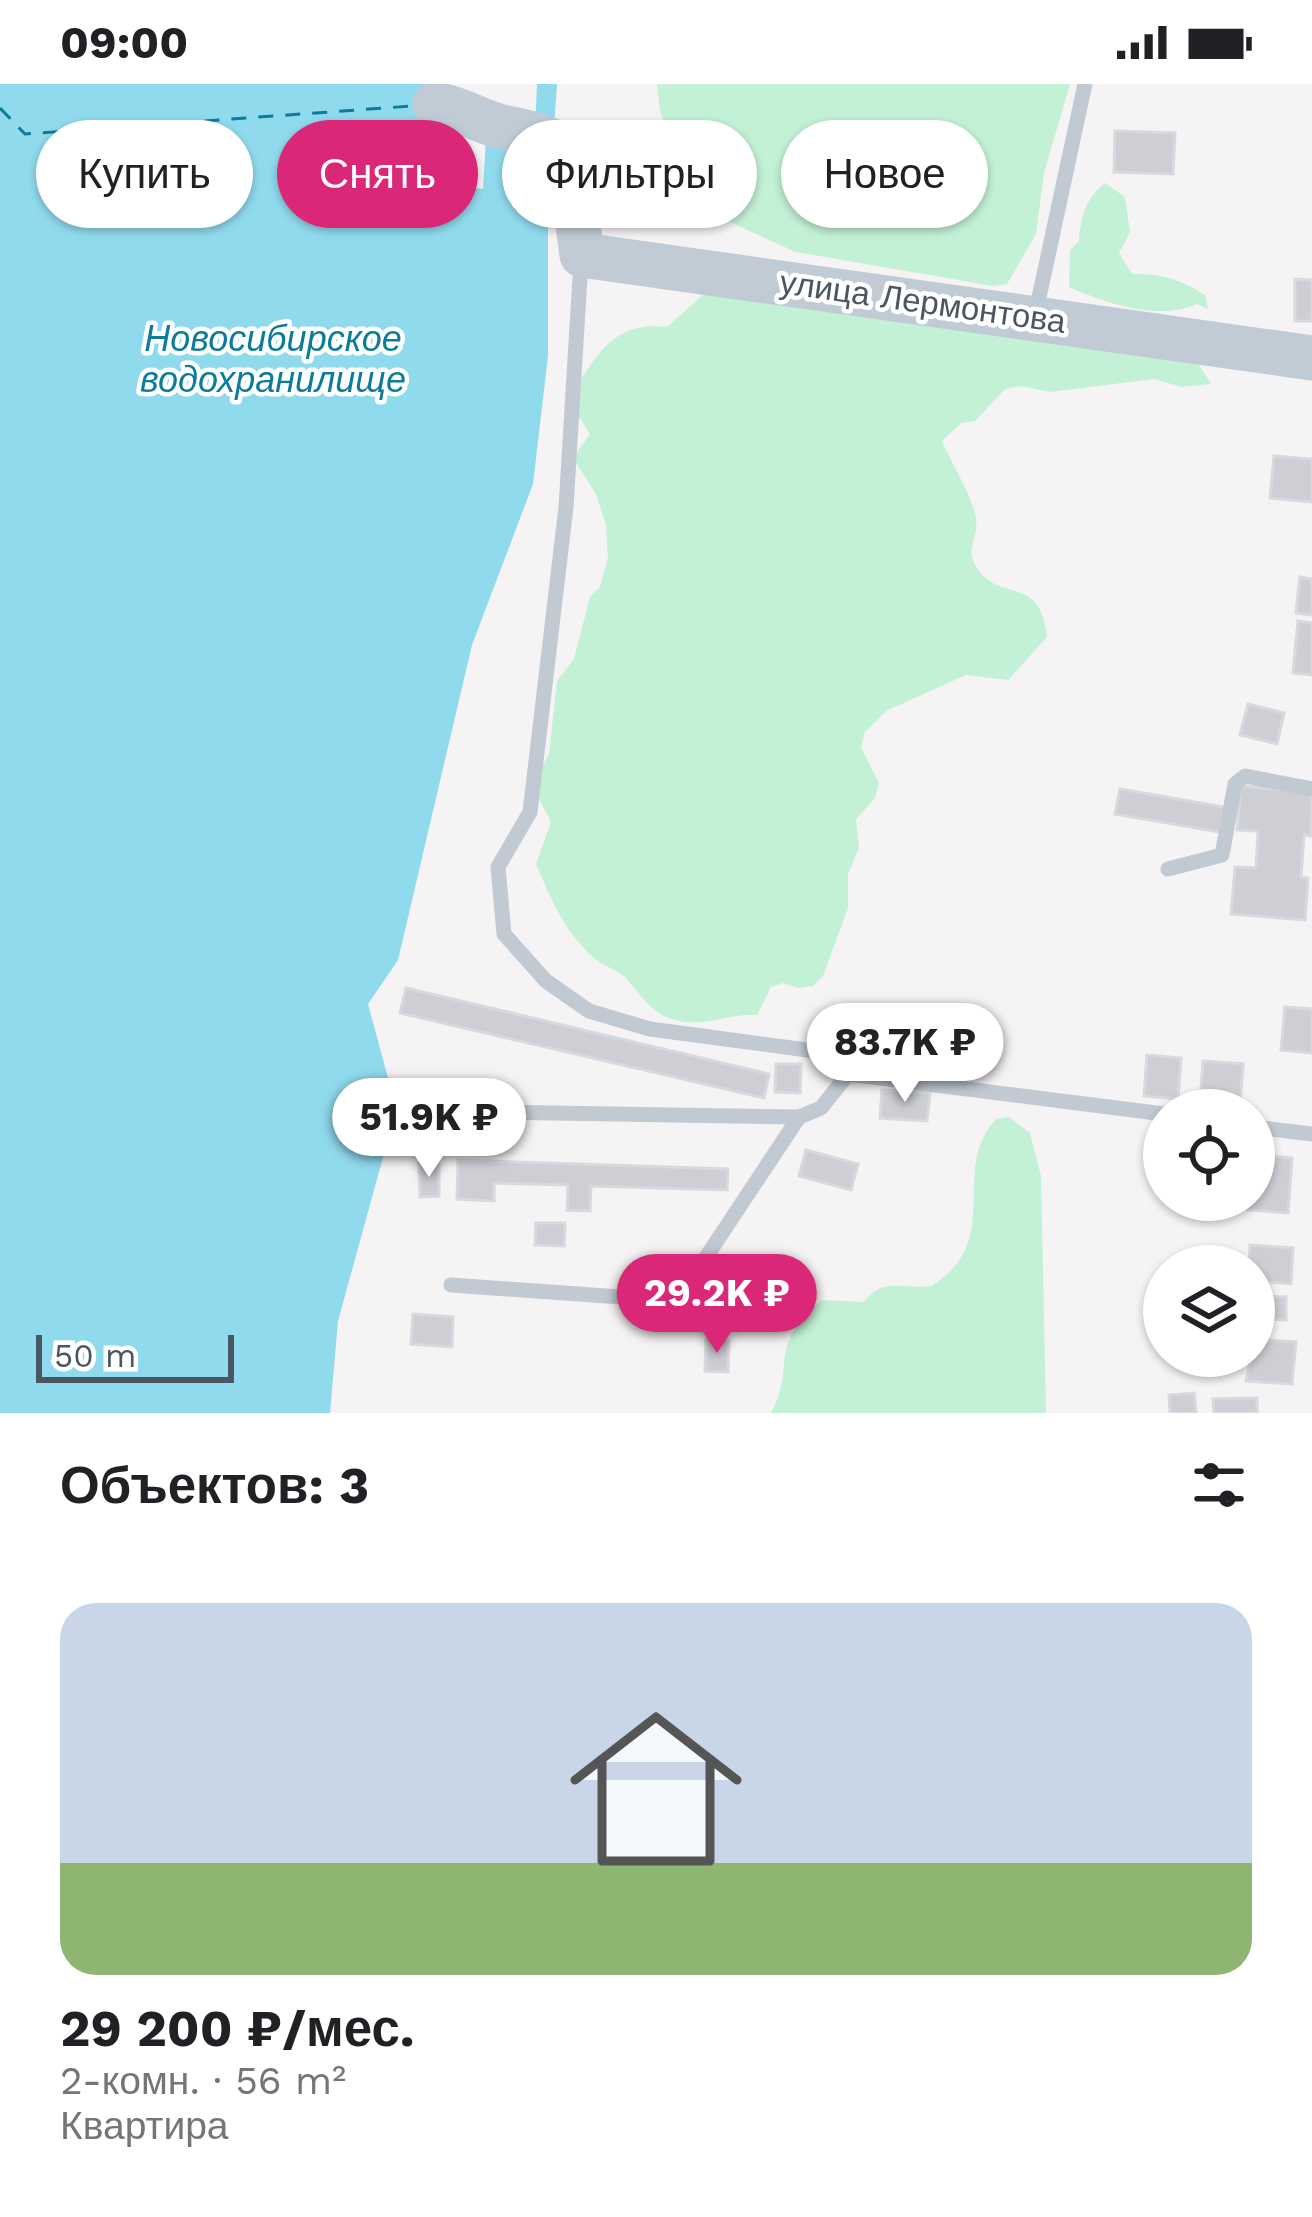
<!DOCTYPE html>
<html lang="ru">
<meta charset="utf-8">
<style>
body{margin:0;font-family:"Work Sans",sans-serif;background:#f2f2f2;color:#202124;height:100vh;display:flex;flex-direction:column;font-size:45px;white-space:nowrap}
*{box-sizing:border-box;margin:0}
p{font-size:39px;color:#757577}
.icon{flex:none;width:66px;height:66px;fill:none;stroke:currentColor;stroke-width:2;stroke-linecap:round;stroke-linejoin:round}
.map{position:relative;height:1329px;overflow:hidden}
.drawer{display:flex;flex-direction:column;background:#fff;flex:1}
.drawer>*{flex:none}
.guide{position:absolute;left:36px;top:36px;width:1242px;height:108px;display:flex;gap:24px}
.fabs{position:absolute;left:1143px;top:1005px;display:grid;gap:24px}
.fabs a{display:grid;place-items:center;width:132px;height:132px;border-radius:50%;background:#fff;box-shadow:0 3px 9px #0004;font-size:60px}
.scale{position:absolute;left:36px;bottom:30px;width:198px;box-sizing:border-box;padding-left:12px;border:6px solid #4a5661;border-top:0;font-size:33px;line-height:42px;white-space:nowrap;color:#4a5661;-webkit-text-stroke:9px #fff;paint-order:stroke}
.price{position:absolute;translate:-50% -102px;padding:0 27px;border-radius:42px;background:#fff;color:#222;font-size:39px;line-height:78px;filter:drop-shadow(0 3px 6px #0008)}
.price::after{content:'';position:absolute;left:50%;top:72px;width:36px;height:27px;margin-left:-18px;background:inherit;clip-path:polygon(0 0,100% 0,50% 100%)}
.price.active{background:#db2777;color:#fff}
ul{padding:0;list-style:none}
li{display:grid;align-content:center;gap:24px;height:636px;padding:0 60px}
li span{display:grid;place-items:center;height:372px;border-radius:36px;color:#555}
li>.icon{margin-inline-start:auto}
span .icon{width:216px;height:216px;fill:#fffc;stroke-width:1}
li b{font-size:51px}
h2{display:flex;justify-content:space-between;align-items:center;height:144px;padding:0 60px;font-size:51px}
.pill{padding:0 42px;border-radius:54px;background:#fff;box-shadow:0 3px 9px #0004;font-size:42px;line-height:108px}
.pill.active{background:#db2777;color:#fff}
.status{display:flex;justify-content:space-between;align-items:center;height:84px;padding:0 60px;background:#fff;direction:ltr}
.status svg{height:33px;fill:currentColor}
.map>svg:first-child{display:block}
.green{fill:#c3f1d5}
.water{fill:#90daee}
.pier{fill:#f5f3f3}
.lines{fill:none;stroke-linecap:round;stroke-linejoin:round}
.ferry{stroke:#0c7c9b;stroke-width:3;stroke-dasharray:15 12;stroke-linecap:butt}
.building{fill:#cdcfd5;stroke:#d7d9de;stroke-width:3}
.lane{stroke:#c1cad2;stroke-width:15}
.secondary{stroke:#c1cbd6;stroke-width:45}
.labels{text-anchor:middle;stroke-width:9;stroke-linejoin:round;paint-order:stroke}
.street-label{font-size:33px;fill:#4a5661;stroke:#fff}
.water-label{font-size:36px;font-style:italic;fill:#0c7c9b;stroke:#fff}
</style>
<div class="status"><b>09:00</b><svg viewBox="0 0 49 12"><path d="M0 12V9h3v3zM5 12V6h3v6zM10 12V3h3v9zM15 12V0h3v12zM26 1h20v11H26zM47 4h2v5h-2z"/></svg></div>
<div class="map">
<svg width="1312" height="1329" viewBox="0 0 1312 1329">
<rect width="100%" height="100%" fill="#f5f3f3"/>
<g class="green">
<polygon points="657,0 1070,0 1044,89 1036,150 1007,200 993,202 796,168 723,135 689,99 660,27"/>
<path d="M1105 99 1125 113 1130 148 1119 169 1132 190C1162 190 1180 195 1205 211L1208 225 1197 220C1158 237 1108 220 1069 203L1070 166 1079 157C1081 133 1085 115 1105 99Z"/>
<path d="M732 206 1196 276 1211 300 1182 303 1154 295 1050 308 1020 302 1005 305 975 337 961 339 942 357C952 381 971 409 976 434 979 454 963 468 979 487 1005 519 1040 491 1047 553L1008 596 966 591 886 627 865 648 861 663 879 699 875 714 856 735 859 764 848 790V824L823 892 813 902 798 904 783 899 771 903 757 931C730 929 702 944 675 936 652 930 641 911 626 894 617 885 605 883 595 875 565 849 551 815 536 780L551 738 537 711 535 694 549 670 557 597 574 575 590 513 600 503 608 474 606 441 596 410 573 374 590 350 574 325 572 310C598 269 614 237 667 243L703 211Z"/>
<path d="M1009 1033 1030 1049 1041 1092 1046 1329H771C797 1282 765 1263 822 1216L864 1218C883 1192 903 1206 931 1202 1006 1157 948 1087 996 1035Z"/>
</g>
<polygon class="water" points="0,0 557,0 548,133 548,272 533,400 472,561 398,876 368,920 391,1005 390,1048 338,1237 330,1329 0,1329"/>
<polygon class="pier" points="435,0 537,0 535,44 486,54 483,105 434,99"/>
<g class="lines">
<polyline class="ferry" points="0,24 25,50 412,22"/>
</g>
<g class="building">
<polygon points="1115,47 1175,49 1173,90 1114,88"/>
<polygon points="1295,195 1312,196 1312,237 1295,237"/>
<polygon points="1274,372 1312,375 1312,418 1270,414"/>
<polygon points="1300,493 1312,495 1312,531 1296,529"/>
<polygon points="1298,537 1312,539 1312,591 1293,589"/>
<polygon points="1248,620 1284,629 1277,660 1240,651"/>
<polygon points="1241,702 1312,708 1311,752 1304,751 1301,793 1308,794 1305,836 1231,830 1235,783 1256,784 1258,747 1237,746"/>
<polygon points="1120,705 1224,723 1220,748 1115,730"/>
<polygon points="406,904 769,990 764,1014 400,929"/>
<polygon points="1285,923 1312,925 1312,969 1281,966"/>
<polygon points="1147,971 1181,974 1178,1015 1144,1012"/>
<polygon points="1203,977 1243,980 1240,1021 1200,1018"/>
<polygon points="776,980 801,980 800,1009 775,1008"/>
<polygon points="882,1006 930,1009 927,1037 880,1034"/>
<polygon points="806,1066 858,1080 851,1106 799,1092"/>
<polygon points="1254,1071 1292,1074 1288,1129 1228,1124 1229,1116 1254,1116"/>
<polygon points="458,1076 728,1085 727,1106 591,1102 590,1127 567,1126 568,1101 494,1099 494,1117 457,1115"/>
<polygon points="419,1079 439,1079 439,1112 420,1113"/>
<polygon points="536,1139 565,1139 564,1162 535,1161"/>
<polygon points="1250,1161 1293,1164 1291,1200 1254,1197 1254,1182 1249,1182"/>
<polygon points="1254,1212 1286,1213 1286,1236 1254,1234"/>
<polygon points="413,1230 453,1233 452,1263 411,1260"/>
<polygon points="706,1255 729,1256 728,1288 705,1287"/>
<polygon points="1254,1255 1296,1258 1292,1300 1246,1297"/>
<polygon points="1194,1309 1196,1329 1170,1329 1169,1311"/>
<polygon points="1257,1314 1257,1329 1214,1329 1213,1315"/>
</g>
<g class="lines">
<g class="lane">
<polyline points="581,177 566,423 530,728 498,783 504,850 546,897 589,927 650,945 822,968 848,990"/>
<polyline points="1035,232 1085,0"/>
<polyline points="1168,785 1222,771 1235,700 1245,692 1312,705"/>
<polyline points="488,1028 799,1033 821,1024 848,990 1164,1030"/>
<polyline points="1254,1043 1312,1050"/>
<polyline points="451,1201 677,1217 799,1033"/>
</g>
<path class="secondary" d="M435 20C460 24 478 37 502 43 534 50 537 49 568 65L582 171 1312 274"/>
</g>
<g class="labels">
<g class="street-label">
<text transform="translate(923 217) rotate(8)" y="12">улица Лермонтова</text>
</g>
<g class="water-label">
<text x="273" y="267">Новосибирское<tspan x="273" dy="41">водохранилище</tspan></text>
</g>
</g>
</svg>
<div class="fabs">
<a><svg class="icon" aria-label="locate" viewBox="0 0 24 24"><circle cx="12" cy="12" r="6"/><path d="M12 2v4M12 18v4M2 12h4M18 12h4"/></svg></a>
<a><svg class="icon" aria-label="layers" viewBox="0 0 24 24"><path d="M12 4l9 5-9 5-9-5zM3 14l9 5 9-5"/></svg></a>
</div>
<div class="scale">50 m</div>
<b class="price" style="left:905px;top:1021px">83.7K ₽</b>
<b class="price" style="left:429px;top:1096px">51.9K ₽</b>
<b class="price active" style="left:717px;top:1272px">29.2K ₽</b>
<div class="guide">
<a class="pill">Купить</a>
<a class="pill active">Снять</a>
<a class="pill">Фильтры</a>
<a class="pill">Новое</a>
</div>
</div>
<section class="drawer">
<h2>Объектов: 3<svg class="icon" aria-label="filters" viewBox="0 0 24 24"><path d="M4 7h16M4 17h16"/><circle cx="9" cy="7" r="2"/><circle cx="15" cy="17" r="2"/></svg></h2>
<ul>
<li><span style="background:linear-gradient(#c9d6e8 70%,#8fb573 0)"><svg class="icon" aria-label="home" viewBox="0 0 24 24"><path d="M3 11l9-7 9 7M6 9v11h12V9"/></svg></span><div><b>29 200 ₽/мес.</b><p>2-комн. · 56 m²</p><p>Квартира</p></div></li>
</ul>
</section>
